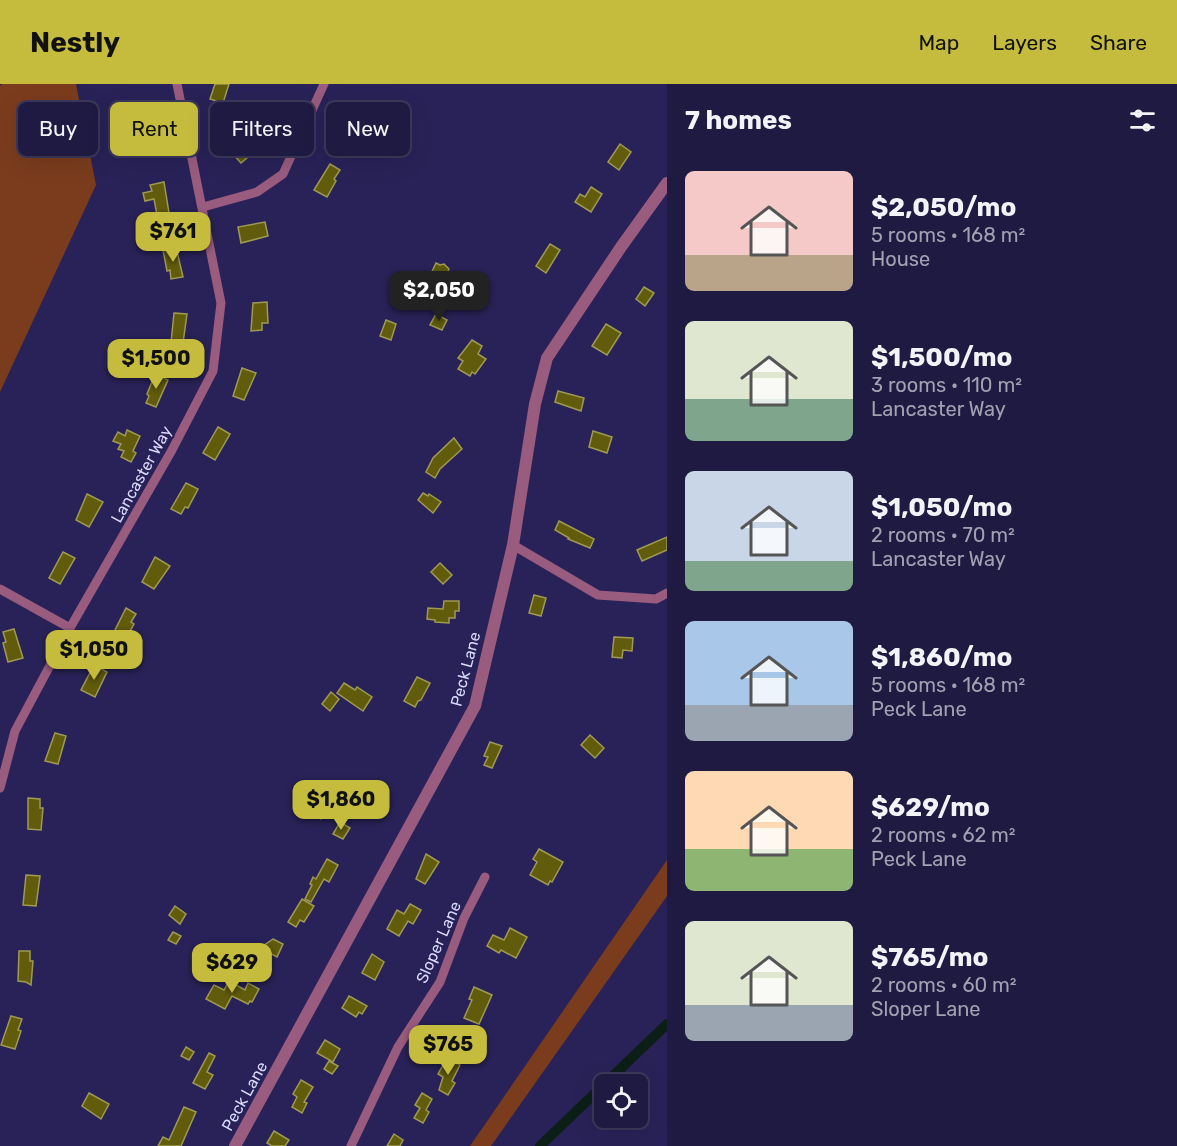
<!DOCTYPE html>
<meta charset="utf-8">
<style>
body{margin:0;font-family:Rubik,sans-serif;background:#272349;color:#f1f3f6;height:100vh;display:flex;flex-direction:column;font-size:22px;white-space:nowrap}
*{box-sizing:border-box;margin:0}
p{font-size:20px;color:#a1a1b2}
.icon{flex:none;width:33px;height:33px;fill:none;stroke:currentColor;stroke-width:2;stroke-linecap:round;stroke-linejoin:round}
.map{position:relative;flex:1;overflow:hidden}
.details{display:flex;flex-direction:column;background:#1f1a42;width:510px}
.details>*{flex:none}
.banner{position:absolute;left:18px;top:18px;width:558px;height:54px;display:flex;gap:12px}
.tools{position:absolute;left:594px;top:990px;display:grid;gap:12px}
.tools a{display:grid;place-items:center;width:54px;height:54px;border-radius:9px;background:#1f1a42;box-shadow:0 6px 24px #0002,0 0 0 2px #3c385b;font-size:30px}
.price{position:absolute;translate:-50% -51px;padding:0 14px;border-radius:12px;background:#c5bc3d;color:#111;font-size:20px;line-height:39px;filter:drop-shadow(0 2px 3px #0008)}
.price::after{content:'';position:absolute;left:50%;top:36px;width:18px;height:14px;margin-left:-9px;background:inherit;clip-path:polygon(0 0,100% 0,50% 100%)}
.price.selected{background:#222;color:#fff}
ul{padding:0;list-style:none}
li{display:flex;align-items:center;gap:18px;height:150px;padding:0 18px}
li span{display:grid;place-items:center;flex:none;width:168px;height:120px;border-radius:9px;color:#555}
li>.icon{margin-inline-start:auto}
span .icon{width:72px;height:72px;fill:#fffc;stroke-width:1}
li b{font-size:26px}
h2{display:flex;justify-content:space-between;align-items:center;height:72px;padding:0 18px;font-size:26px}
.tag{padding:0 21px;border-radius:9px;background:#1f1a42;box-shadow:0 6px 24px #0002,0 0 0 2px #3c385b;font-size:21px;line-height:54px}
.tag.selected{background:#c5bc3d;color:#111}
header{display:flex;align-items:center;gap:36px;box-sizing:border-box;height:84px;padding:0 30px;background:#c5bc3d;color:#111}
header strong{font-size:28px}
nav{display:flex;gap:33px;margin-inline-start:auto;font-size:21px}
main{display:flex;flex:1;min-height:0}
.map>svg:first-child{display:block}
.green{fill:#7b3c1d}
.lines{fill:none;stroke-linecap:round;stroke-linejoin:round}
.canal{stroke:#0c1f17;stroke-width:10}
.building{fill:#615b0c;stroke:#9f9a53;stroke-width:1.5}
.minor{stroke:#995c7f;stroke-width:9}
.tertiary{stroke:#995c7f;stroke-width:12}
.labels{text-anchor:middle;stroke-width:4.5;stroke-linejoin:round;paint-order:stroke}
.street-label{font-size:16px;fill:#dadafd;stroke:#292258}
</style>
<header>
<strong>Nestly</strong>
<nav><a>Map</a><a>Layers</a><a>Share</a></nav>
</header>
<main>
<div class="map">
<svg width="667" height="1062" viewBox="0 0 667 1062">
<rect width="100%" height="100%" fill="#292258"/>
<g class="green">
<polygon points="2,0 76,0 96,101 0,308 0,2"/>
<polygon points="667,776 667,812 491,1062 470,1062"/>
</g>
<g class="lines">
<polyline class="canal" points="540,1062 667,940"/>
</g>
<g class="building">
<polygon points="215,0 229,0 223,19 210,15"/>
<polygon points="345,22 361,30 347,54 335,48"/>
<polygon points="134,39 162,51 159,56 166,60 161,70 127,54"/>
<polygon points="252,49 262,61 241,79 231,68"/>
<polygon points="620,60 631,68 619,86 608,78"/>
<polygon points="330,80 340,86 334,95 336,97 327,113 314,106"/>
<polygon points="164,98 169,129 157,131 154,115 145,117 143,109 152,107 150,101"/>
<polygon points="591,103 602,110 591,128 575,118 580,110 585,113"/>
<polygon points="265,138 268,152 241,159 238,143"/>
<polygon points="550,160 560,166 546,189 536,182"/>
<polygon points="176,163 183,193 171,195 170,186 167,187 163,166"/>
<polygon points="436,179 440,181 444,180 449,185 440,206 426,200"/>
<polygon points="644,203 654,209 645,222 636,215"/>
<polygon points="267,218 268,239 262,239 262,246 251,247 253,219"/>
<polygon points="174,229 187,230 183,259 171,259"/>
<polygon points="436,230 447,236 442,246 430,241"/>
<polygon points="386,236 396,240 391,256 380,252"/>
<polygon points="606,240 621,249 607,271 592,262"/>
<polygon points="472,256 482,262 478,270 486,275 475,290 472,288 470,292 458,285 463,277 458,274"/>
<polygon points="242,284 256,289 244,316 233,312"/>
<polygon points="155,290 168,296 156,323 146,319 149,312 147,310"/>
<polygon points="558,307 584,314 581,327 555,318"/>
<polygon points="218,343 230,350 215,376 203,369"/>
<polygon points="127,346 140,352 133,367 136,369 131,378 121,373 124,367 118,365 121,360 113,357 118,348 125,352"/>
<polygon points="593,347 612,353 607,369 589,363"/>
<polygon points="454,354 462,365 440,385 435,394 426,388 433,374"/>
<polygon points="186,399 198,405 188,424 185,423 181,430 171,425"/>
<polygon points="423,409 428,412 429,410 441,418 433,429 418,416"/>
<polygon points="87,410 103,418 89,443 76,436"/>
<polygon points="559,437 594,455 590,464 568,455 569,454 555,446"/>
<polygon points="667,453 667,466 642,477 637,466"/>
<polygon points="63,468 75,474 60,500 49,494"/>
<polygon points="155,473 170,482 154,505 142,498"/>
<polygon points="440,479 452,491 443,500 431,488"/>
<polygon points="534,511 546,514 541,532 529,529"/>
<polygon points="444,517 459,517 459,527 455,527 455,534 449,534 449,539 435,538 435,536 427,535 428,524 443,525"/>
<polygon points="126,524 136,530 131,538 134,540 124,558 112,552"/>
<polygon points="14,545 23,574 8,578 3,559 6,558 3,548"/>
<polygon points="614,553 633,554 632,567 623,566 622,574 612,573"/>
<polygon points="94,581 107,588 95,613 81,606"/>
<polygon points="417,593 430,599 421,616 418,617 415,623 404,617"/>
<polygon points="344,599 355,606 357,603 372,613 363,627 337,609"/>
<polygon points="331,608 339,615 330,627 322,620"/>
<polygon points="55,649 66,652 58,680 45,677"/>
<polygon points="590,651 604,664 595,674 581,661"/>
<polygon points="490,658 502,662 492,684 484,681 488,673 484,672"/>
<polygon points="28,714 40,715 40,724 43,724 41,746 28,745"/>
<polygon points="317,721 325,725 321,735 312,730"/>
<polygon points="340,738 350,744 343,755 333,750"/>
<polygon points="539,765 563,778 552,798 550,797 548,801 530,791 537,778 533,775"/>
<polygon points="426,770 439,778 425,800 416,795"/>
<polygon points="327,775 338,781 329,798 324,795 311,818 305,815 312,801 310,800 313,793 316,795"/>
<polygon points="26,791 40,792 36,822 23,821"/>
<polygon points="302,815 314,822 304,838 300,836 296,843 288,838"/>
<polygon points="410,820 421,826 413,840 408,837 399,852 387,845 397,826 404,830"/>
<polygon points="175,822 186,830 180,840 169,831"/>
<polygon points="510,844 527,853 516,874 501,866 499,869 487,862 493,851 504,856"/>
<polygon points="173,848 181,852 176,860 168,856"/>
<polygon points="273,855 283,860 277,873 260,864"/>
<polygon points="19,867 30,867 30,877 33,877 31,901 26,898 18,897"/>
<polygon points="372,870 384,878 375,896 362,889"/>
<polygon points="229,897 245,906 248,899 259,905 252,918 250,917 248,920 232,912 225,925 206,915 214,901 224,906"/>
<polygon points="474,903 492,911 479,940 464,934 472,916 469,915"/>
<polygon points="349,912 367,922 362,930 359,928 356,933 342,924"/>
<polygon points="11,932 22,935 18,946 21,947 15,965 1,961"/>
<polygon points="325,956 340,965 333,978 317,969"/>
<polygon points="186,963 194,968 189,976 181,972"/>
<polygon points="209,969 215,972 207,988 213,991 205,1005 193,999"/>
<polygon points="447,974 460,981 452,997 455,999 448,1011 439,1006 443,993 438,990"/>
<polygon points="329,977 338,982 332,990 324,985"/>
<polygon points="301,996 313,1003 304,1018 307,1019 302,1029 292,1023 297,1013 293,1010"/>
<polygon points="89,1009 109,1020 101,1035 82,1022"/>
<polygon points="422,1009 432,1015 426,1026 429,1028 423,1039 414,1034 420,1024 415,1021"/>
<polygon points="184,1023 196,1028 181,1062 158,1062 163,1053 169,1056"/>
<polygon points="274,1047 289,1056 285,1062 272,1062 267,1059"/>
<polygon points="394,1050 403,1056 400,1062 387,1062"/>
</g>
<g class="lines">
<g class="minor">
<polyline points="203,123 257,108 283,90 324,0"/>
<polyline points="513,461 598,511 656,515 667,509"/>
<polyline points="0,505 70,544"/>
<polyline points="0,704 15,647 70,544 172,366 213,287 221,219 177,0"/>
<polyline points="351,1062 398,963 440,898 464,834 485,793"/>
</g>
<polyline class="tertiary" points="235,1062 475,622 513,461 535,320 547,274 621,163 667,99"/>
</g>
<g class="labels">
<g class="street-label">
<text transform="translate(141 390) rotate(-61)" y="6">Lancaster Way</text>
<text transform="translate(465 585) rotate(-75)" y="6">Peck Lane</text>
<text transform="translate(438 858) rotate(-66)" y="6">Sloper Lane</text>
<text transform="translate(244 1012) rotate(-61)" y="6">Peck Lane</text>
</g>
</g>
</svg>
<div class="tools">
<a><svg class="icon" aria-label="locate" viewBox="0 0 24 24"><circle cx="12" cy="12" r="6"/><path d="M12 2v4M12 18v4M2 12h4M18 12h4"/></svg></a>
</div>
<b class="price" style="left:173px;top:179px">$761</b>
<b class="price selected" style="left:439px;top:238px">$2,050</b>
<b class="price" style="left:156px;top:306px">$1,500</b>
<b class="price" style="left:94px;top:597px">$1,050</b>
<b class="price" style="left:341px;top:747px">$1,860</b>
<b class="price" style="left:232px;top:910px">$629</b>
<b class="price" style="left:448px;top:992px">$765</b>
<div class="banner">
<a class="tag">Buy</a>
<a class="tag selected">Rent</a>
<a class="tag">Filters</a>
<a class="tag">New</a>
</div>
</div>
<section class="details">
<h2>7 homes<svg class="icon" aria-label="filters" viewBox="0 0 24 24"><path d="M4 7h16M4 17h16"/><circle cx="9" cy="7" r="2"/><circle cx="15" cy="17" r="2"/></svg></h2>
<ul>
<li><span style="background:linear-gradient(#f6c9c9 70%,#b9a48a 0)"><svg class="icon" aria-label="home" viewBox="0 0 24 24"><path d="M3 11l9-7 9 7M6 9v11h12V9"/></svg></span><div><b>$2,050/mo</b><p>5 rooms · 168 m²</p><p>House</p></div></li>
<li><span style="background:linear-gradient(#dfe7d0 65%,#7fa58c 0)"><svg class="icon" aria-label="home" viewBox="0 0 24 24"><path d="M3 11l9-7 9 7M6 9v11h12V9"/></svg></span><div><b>$1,500/mo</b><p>3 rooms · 110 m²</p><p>Lancaster Way</p></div></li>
<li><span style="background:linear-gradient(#c9d6e8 75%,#7fa58c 0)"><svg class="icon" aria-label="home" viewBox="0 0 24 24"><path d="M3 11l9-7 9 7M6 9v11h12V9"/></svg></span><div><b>$1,050/mo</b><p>2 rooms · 70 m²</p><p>Lancaster Way</p></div></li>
<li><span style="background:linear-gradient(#a9c7e8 70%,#9aa5b1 0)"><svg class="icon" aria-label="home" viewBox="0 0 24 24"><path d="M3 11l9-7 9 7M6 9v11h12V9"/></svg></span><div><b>$1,860/mo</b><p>5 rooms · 168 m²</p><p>Peck Lane</p></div></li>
<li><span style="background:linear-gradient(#ffd9b3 65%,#8fb573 0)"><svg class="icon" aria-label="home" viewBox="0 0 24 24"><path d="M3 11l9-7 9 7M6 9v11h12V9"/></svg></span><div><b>$629/mo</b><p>2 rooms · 62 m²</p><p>Peck Lane</p></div></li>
<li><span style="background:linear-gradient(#dfe7d0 70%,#9aa5b1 0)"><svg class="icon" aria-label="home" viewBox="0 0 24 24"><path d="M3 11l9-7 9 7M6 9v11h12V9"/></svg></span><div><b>$765/mo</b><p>2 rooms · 60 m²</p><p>Sloper Lane</p></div></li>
</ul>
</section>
</main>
